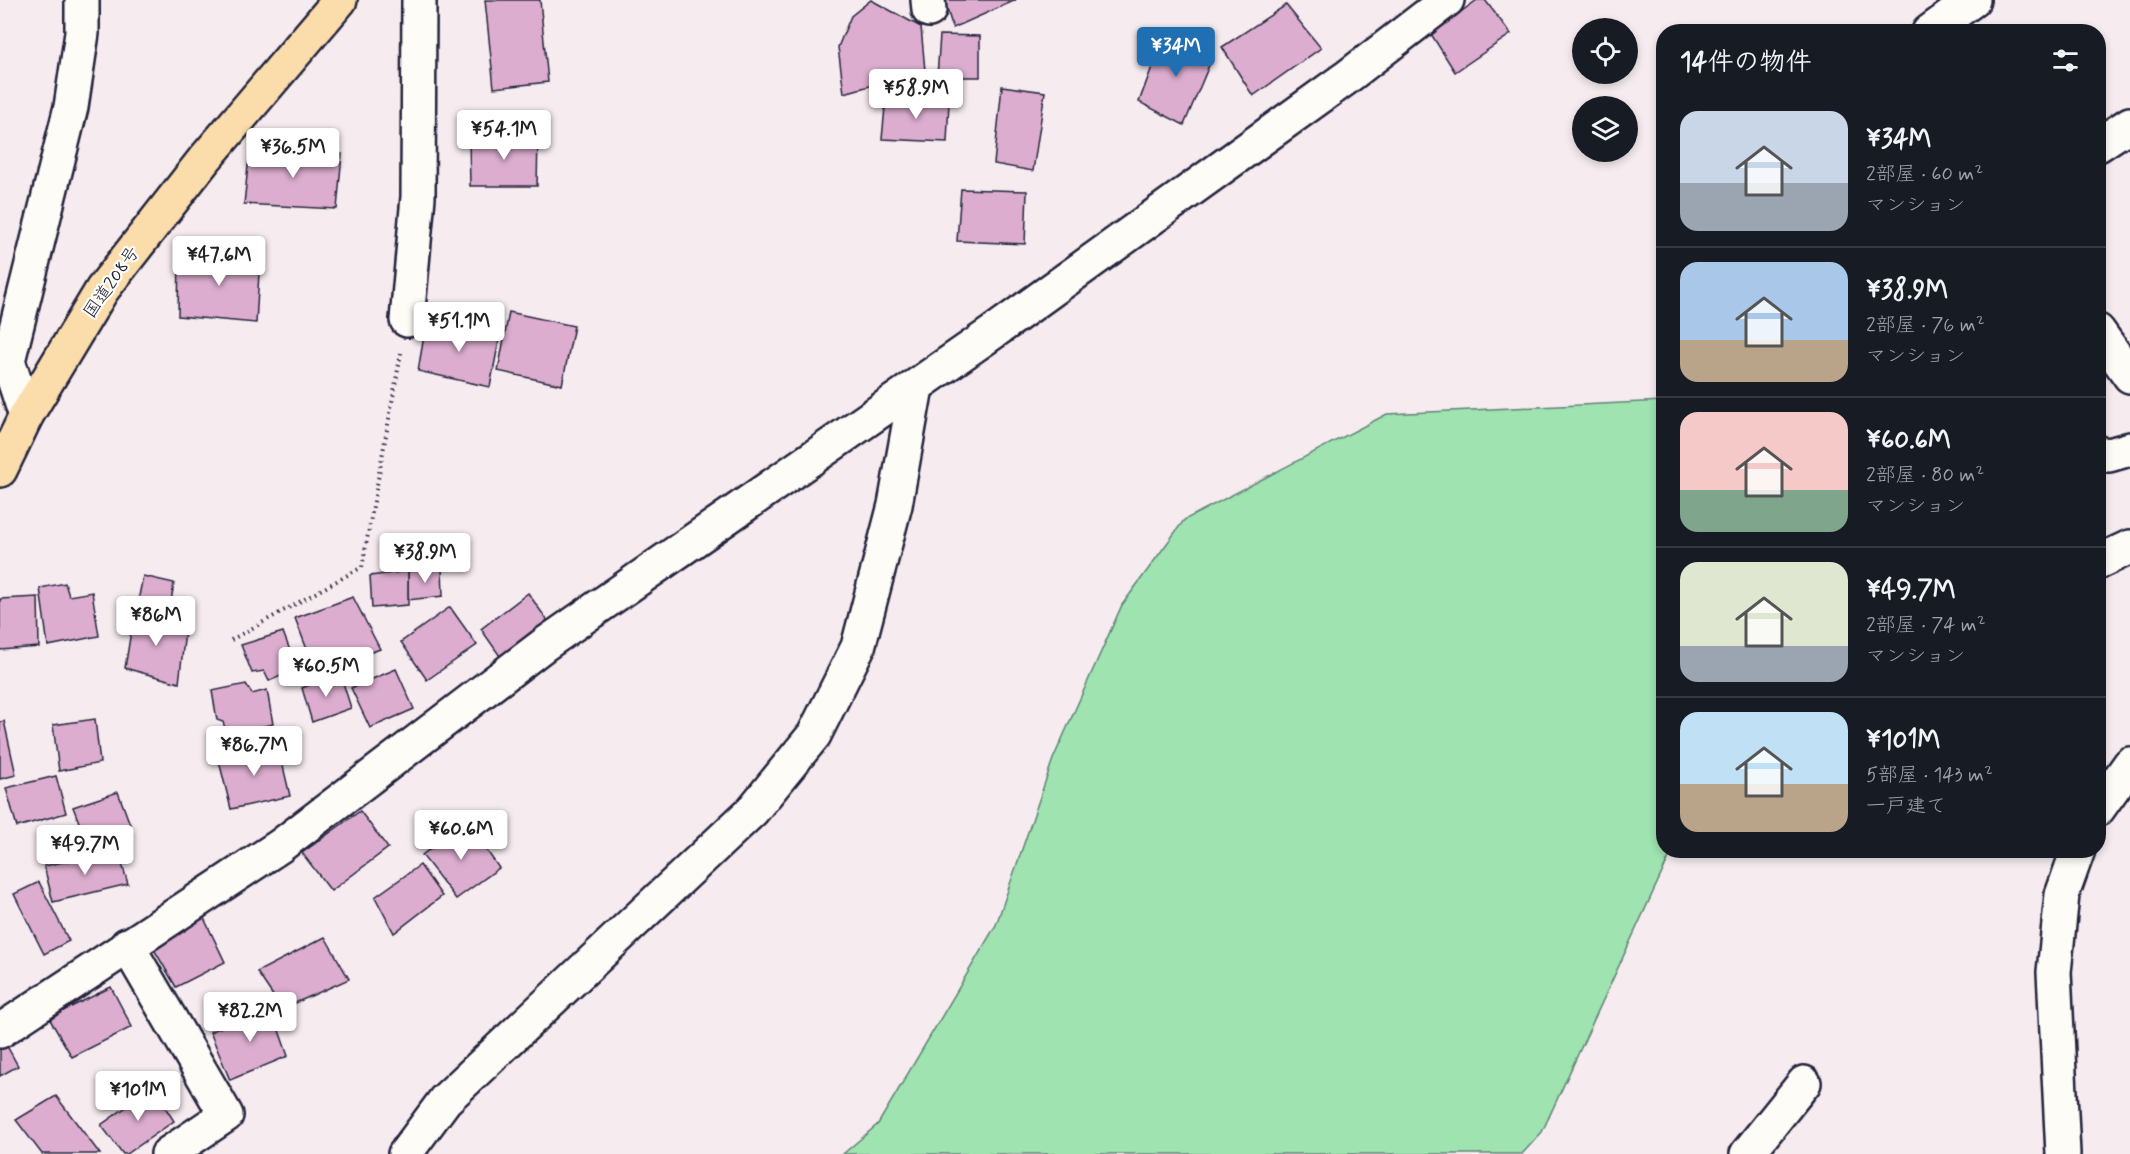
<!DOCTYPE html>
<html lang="ja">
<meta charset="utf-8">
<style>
body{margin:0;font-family:Mynerve,"Klee One",sans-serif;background:#242831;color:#f1f3f6;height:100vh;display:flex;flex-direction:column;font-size:22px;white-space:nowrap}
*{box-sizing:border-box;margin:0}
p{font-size:20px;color:#9ea1a6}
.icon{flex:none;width:33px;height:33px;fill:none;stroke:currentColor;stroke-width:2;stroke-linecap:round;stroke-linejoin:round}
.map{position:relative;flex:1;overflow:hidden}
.sheet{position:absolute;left:1656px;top:24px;width:450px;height:834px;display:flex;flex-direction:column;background:#171b24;border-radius:24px;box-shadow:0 3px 9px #0003}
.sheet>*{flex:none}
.tools{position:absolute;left:1572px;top:18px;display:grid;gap:12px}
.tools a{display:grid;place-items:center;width:66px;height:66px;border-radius:50%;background:#171b24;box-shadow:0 3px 9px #0003;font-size:30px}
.price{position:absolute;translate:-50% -51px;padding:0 14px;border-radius:6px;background:#fff;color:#222;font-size:20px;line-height:39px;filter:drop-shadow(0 2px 3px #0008)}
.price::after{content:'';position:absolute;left:50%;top:36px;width:18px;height:14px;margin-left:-9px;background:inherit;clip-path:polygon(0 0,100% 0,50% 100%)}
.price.on{background:#1f6fb2;color:#fff}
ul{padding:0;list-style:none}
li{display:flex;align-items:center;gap:18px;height:150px;padding:0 24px}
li+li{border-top:2px solid #363941}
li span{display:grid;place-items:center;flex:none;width:168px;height:120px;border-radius:18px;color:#555}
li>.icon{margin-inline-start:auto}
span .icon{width:72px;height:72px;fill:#fffc;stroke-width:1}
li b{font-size:26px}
h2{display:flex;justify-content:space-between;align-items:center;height:72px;padding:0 24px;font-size:26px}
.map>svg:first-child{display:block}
.green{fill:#9ee3b0;stroke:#608276;stroke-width:1.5}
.building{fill:#dcadcf;stroke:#22223b;stroke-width:1.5}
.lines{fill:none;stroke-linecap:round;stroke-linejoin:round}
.street-casing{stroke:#22223b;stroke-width:38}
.highway-casing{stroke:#22223b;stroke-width:38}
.path{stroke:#22223b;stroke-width:4;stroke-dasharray:1.5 4.5;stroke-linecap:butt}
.street{stroke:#fdfcf7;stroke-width:33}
.highway{stroke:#fbddab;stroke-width:33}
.labels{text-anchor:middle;stroke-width:4.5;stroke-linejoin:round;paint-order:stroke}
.street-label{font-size:18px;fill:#22223b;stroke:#fdfcf7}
</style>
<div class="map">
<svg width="2130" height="1154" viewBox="0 0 2130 1154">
<rect width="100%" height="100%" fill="#f6ecef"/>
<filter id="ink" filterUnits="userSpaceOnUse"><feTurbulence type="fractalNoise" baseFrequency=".0167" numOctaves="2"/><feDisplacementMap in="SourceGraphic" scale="12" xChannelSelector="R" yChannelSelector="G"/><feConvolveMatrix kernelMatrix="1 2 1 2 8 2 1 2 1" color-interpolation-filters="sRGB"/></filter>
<g filter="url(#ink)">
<polygon class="green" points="1663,401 1664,850 1672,851 1542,1132 1522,1154 843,1154 878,1124 996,925 1053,759 1122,605 1184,520 1387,414"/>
<g class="building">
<polygon points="485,0 540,0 548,82 494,88"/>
<polygon points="871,0 921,27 925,71 844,93 838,47 851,16"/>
<polygon points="944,0 1016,0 953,28"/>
<polygon points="1477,0 1485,0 1511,34 1455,72 1431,34"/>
<polygon points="1286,5 1321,48 1253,96 1222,47"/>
<polygon points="1166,29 1213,56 1184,125 1139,102"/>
<polygon points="940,35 980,36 980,77 937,77"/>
<polygon points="1002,86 1045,92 1033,171 994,164"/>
<polygon points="886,97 949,102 947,142 882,139"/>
<polygon points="469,137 538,137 537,186 470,186"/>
<polygon points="250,147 342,154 337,209 244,204"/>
<polygon points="961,189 1027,191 1025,244 957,241"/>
<polygon points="179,253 260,257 256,323 178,316"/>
<polygon points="509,312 574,326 562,385 498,371"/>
<polygon points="427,318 500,335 490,387 418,371"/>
<polygon points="442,568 443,596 408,600 408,571"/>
<polygon points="408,571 408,605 372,608 370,576"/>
<polygon points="143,576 174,583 169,614 137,606"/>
<polygon points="65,583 69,596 92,592 99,636 48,646 40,588"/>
<polygon points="528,593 550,624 502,659 481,629"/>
<polygon points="38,597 39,647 0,650 0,599"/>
<polygon points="353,597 380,649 316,673 295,618"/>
<polygon points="450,607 477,645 427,680 401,642"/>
<polygon points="134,613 186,623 179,683 125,668"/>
<polygon points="283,632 297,669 269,681 264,671 252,673 241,645"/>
<polygon points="396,669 414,709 370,728 351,688"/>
<polygon points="340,673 351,708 312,722 302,688"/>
<polygon points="246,684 252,694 267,690 273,724 227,734 223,722 217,720 212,691"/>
<polygon points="95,719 100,763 59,771 53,725"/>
<polygon points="4,721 16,775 0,779 0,722"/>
<polygon points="278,745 290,796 231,809 218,757"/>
<polygon points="56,776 66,813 17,827 6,788"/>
<polygon points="118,792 131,827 86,840 73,807"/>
<polygon points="360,811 388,848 331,891 302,853"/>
<polygon points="467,822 499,868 456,899 422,855"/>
<polygon points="118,850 128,884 53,902 44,866"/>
<polygon points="420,865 442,896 394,933 375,897"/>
<polygon points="39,882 69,941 44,954 14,894"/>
<polygon points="202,914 225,962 176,987 152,946"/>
<polygon points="325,937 349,979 282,1009 257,972"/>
<polygon points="111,987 132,1027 72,1057 49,1018"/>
<polygon points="270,1005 288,1056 230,1080 210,1032"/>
<polygon points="2,1037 18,1066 0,1076 0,1038"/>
<polygon points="153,1088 174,1121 127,1154 123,1154 101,1125"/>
<polygon points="56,1096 100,1154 42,1154 16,1120"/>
</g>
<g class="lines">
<g class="street-casing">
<g id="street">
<polyline points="928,0 929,10"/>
<polyline points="1929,32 1973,0"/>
<polyline points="2098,145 2130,124"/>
<polyline points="407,320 418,197 419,0"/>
<polyline points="2098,331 2130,376"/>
<polyline points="26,416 8,361 71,107 82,33 82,0"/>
<polyline points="2098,453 2109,455 2130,449"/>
<polyline points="2098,562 2130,547"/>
<polyline points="2098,809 2130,764"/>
<polyline points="127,945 226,1115 168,1154"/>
<polyline points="0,1031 280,846 545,644 992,333 1346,78 1447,0"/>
<polyline points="405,1154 445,1100 752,811 814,735 858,647 895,505 916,387"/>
<polyline points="1747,1154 1804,1083"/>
<polyline points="2063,1154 2054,972 2062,895 2078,850"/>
</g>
</g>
<g class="highway-casing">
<polyline id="highway" points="0,470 26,416 102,290 203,161 340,0"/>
</g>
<polyline class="path" points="231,640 362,567 401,353"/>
<use href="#street" class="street"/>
<use href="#highway" class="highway"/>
</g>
</g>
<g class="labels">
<g class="street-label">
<text transform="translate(111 282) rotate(-55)" y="6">国道208号</text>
</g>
</g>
</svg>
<div class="tools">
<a><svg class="icon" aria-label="locate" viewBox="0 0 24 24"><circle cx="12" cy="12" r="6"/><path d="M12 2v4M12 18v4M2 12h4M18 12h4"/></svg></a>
<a><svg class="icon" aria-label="layers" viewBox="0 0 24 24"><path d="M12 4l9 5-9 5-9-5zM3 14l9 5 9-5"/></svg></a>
</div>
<b class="price on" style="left:1176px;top:78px">¥34M</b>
<b class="price" style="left:916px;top:120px">¥58.9M</b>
<b class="price" style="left:504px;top:161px">¥54.1M</b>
<b class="price" style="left:293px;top:179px">¥36.5M</b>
<b class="price" style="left:219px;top:287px">¥47.6M</b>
<b class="price" style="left:459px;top:353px">¥51.1M</b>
<b class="price" style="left:425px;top:584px">¥38.9M</b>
<b class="price" style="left:156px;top:647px">¥86M</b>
<b class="price" style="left:326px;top:698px">¥60.5M</b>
<b class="price" style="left:254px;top:777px">¥86.7M</b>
<b class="price" style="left:461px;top:861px">¥60.6M</b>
<b class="price" style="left:85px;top:876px">¥49.7M</b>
<b class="price" style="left:250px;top:1043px">¥82.2M</b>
<b class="price" style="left:138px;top:1122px">¥101M</b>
<section class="sheet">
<h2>14件の物件<svg class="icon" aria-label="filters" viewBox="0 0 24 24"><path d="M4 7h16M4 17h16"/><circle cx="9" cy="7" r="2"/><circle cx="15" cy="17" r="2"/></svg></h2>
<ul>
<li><span style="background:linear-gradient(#c9d6e8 60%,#9aa5b1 0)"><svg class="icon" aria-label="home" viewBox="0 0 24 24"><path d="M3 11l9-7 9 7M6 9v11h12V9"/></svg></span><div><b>¥34M</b><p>2部屋 · 60 m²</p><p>マンション</p></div></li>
<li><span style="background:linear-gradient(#a9c7e8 65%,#b9a48a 0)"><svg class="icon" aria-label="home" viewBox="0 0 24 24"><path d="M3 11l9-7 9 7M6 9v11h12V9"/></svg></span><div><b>¥38.9M</b><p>2部屋 · 76 m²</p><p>マンション</p></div></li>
<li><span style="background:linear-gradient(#f6c9c9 65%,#7fa58c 0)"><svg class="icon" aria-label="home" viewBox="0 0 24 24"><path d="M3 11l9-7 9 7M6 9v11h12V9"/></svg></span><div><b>¥60.6M</b><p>2部屋 · 80 m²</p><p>マンション</p></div></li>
<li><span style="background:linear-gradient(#dfe7d0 70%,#9aa5b1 0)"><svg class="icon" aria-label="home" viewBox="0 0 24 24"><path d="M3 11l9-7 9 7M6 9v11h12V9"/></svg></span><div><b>¥49.7M</b><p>2部屋 · 74 m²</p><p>マンション</p></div></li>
<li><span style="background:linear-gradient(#bfe0f5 60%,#b9a48a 0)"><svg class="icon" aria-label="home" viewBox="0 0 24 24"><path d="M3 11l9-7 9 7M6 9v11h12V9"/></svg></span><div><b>¥101M</b><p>5部屋 · 143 m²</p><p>一戸建て</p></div></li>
</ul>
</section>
</div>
